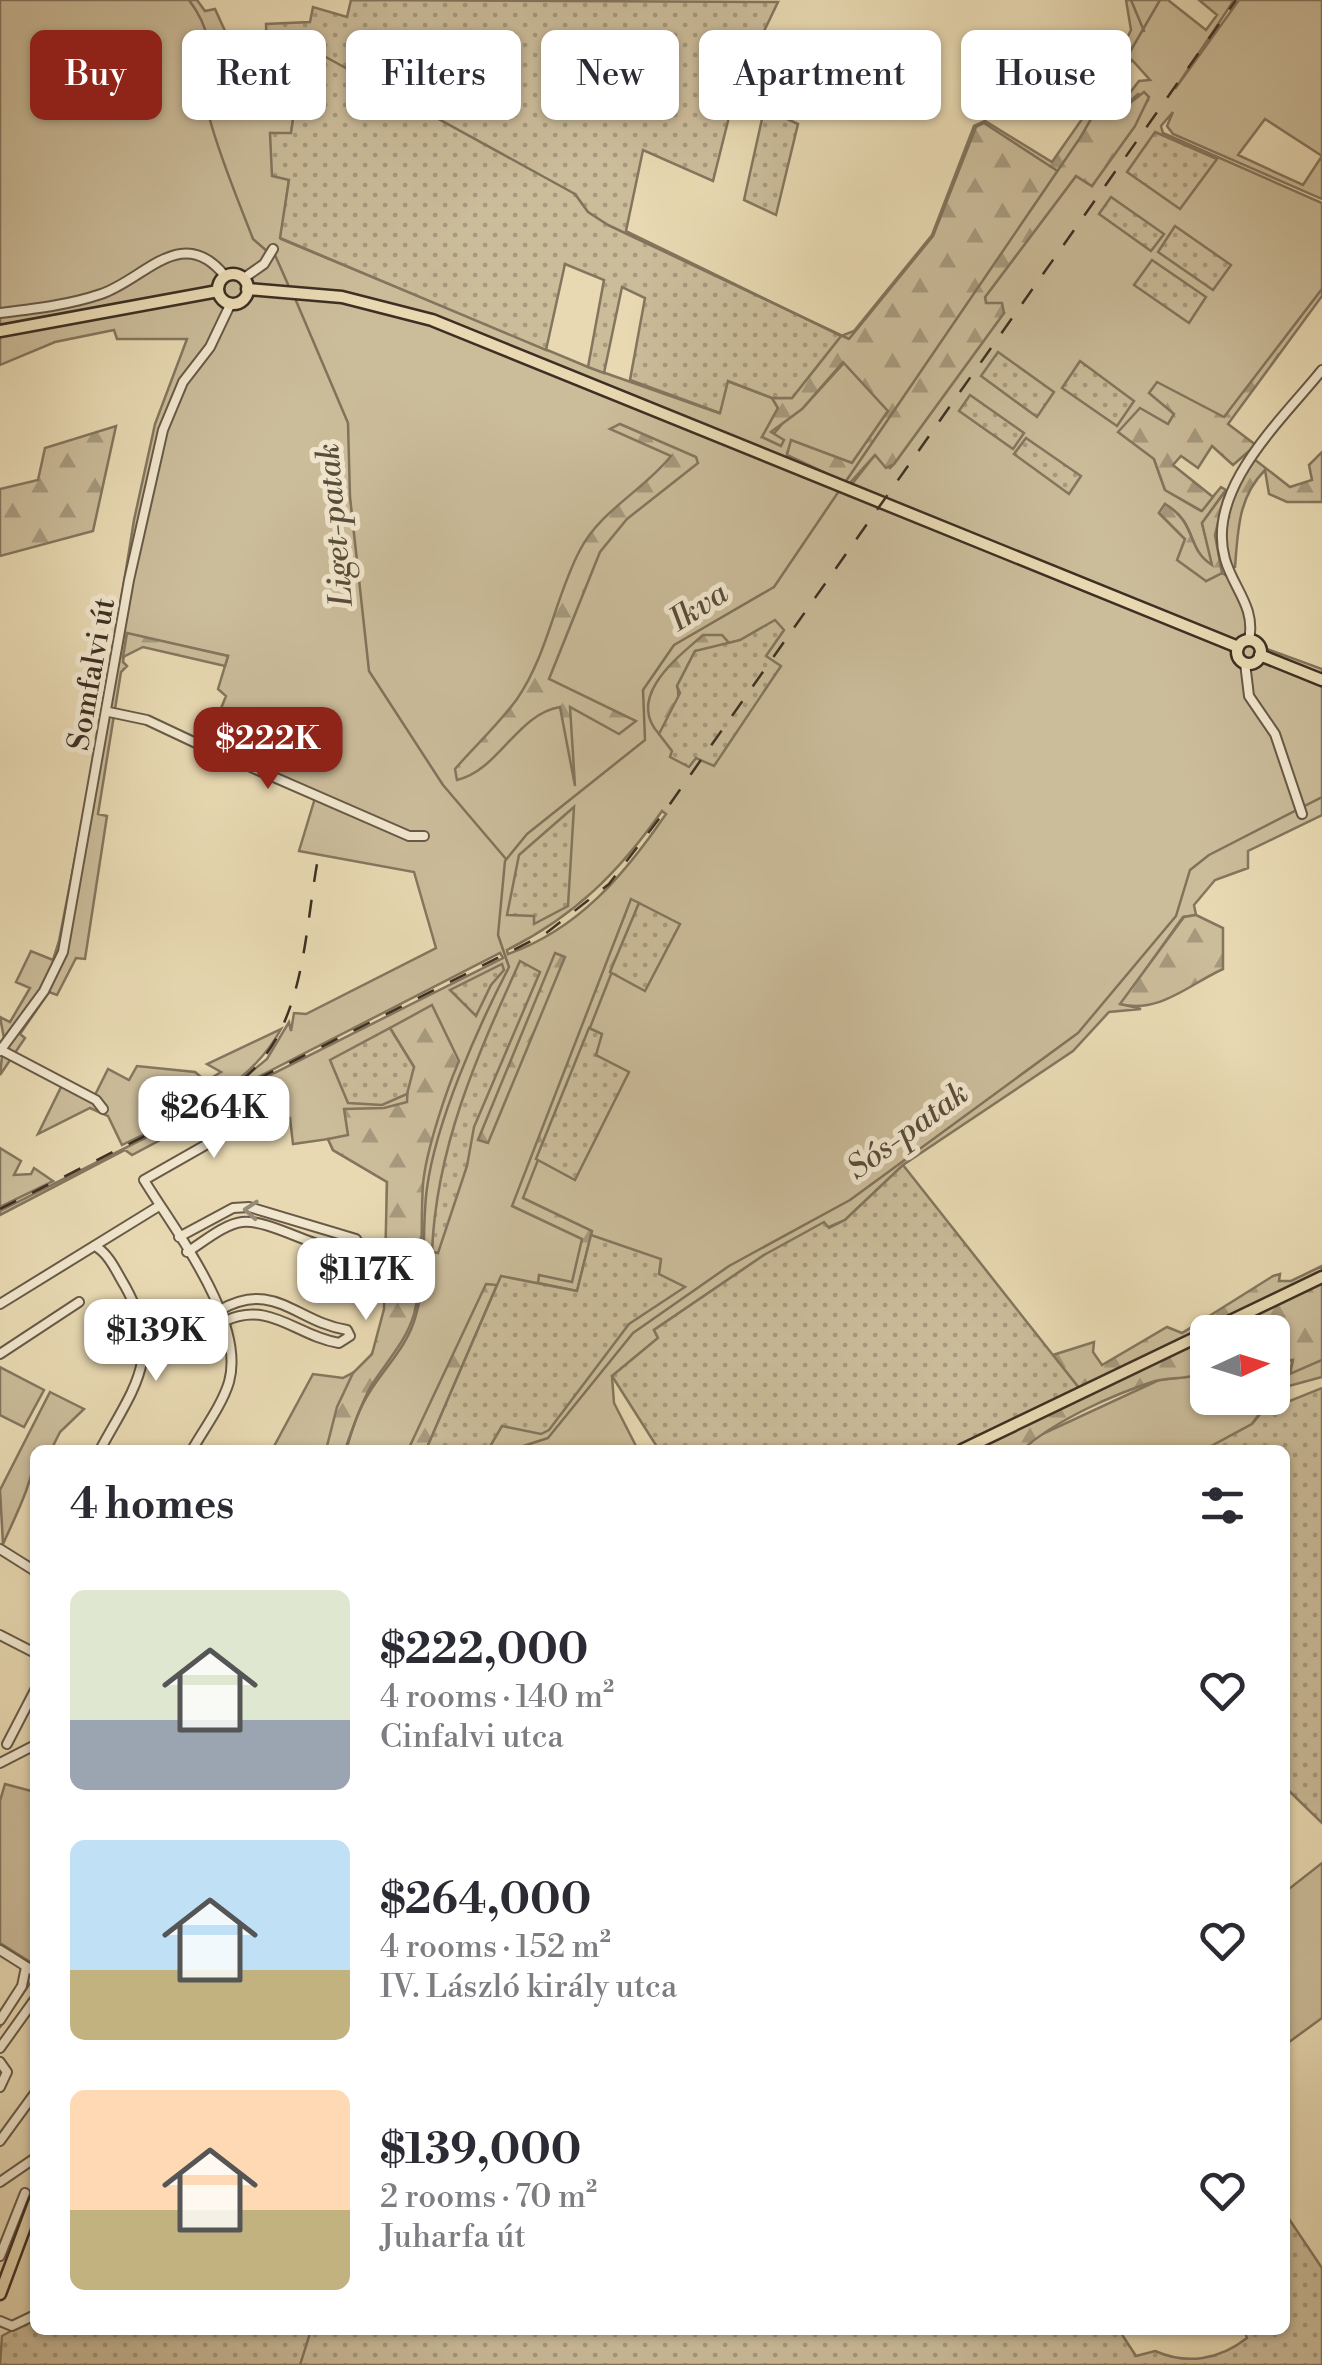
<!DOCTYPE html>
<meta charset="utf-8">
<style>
body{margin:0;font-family:"Libre Bodoni",serif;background:#f2f2f3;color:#2b2b33;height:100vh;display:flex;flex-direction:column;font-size:38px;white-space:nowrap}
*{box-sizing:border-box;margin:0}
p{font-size:32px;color:#7c7c81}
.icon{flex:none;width:55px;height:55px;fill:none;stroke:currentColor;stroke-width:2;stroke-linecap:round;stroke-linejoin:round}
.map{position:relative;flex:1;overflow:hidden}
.details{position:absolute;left:30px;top:1445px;width:1260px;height:890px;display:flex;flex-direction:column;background:#fff;border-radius:15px;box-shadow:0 2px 8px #0004}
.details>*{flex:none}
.guide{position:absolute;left:30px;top:30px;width:1262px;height:90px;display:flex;gap:20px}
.needle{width:65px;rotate:86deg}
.fabs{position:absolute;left:1190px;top:1315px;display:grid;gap:20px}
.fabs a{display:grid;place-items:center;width:100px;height:100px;border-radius:15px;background:#fff;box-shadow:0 2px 8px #0004;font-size:50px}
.price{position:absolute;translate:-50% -85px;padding:0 22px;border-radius:20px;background:#fff;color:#222;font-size:32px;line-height:65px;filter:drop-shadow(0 2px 5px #0008)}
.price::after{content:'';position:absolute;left:50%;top:60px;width:30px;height:22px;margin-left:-15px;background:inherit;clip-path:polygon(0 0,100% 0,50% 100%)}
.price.selected{background:#8f2418;color:#fff}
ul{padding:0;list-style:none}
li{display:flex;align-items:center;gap:30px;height:250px;padding:0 40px}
li span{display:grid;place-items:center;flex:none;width:280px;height:200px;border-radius:15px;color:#555}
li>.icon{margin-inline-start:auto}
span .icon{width:120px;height:120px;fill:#fffc;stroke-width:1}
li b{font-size:42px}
h2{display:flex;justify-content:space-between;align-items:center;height:120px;padding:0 40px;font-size:42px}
.chip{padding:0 35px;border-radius:15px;background:#fff;box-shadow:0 2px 8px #0004;font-size:35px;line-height:90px}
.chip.selected{background:#8f2418;color:#fff}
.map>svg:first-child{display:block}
.grass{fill:#cbbc9a;stroke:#84765e;stroke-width:2.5;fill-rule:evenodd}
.forest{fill:url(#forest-firs);stroke:#84765e;stroke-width:2.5}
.park{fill:url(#park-dots);stroke:#84765e;stroke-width:2.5}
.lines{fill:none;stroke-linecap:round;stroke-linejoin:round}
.stream{stroke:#81735b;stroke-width:2.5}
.minor-casing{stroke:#685a47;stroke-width:12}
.major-casing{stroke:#3d3023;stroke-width:15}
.minor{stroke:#f0e6cd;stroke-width:8}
.major{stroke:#e8d9b2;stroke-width:10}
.rail{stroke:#3d3023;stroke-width:2.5;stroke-dasharray:18 18;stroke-linecap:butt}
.oneway{stroke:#968b78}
.labels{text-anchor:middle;stroke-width:10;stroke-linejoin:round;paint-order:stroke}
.street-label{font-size:30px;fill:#3d3023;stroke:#f0e6cd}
.water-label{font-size:32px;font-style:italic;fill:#594c3a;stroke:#f0e6cd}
</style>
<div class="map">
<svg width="1322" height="2365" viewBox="0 0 1322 2365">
<defs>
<pattern id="forest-firs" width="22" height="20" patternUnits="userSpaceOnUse" patternTransform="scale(2.5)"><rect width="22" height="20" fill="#cbbc9a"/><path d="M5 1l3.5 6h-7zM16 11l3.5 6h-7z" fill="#a6997d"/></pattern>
<pattern id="park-dots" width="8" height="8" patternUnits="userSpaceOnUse" patternTransform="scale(2.5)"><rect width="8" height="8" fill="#cbbc9a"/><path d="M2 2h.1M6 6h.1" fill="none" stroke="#a6997d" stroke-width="1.8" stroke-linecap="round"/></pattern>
</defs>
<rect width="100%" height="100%" fill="#e8d9b2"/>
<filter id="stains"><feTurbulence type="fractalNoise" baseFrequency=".002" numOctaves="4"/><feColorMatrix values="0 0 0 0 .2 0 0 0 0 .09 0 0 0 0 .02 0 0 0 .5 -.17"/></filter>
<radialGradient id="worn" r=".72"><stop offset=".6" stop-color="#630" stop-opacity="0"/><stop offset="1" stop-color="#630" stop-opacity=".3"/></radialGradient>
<g class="grass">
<path d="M0 0H197L205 11 215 9 236 55 269 107 267 51 303 50 291 134 271 133 289 179 281 239 588 367 719 413 727 381 772 398 778 408 762 437 772 436 792 412 802 409 844 363 888 411 852 463 792 441 787 453 852 484 875 455 890 468 894 464 1004 313 986 303 985 297 1076 176 1092 186 1148 100 1138 94 1116 114 1104 113 1108 94 1122 103 1139 81 1150 80 1132 60 1123 72 1114 65 1131 30 1126 0H1168L1206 30 1217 15 1199 0H1234L1175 89 1239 0H1322V199L1173 134 1167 126 1173 112 1161 126 1163 133 1322 203V289L1224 418 1174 414 1154 459 1165 490 1201 511 1221 487 1226 490 1202 523 1213 566C1185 549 1199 524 1165 504L1159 513 1185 539 1206 581 1222 573C1245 585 1246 619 1248 642L1322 669V815L1248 851V868L1215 880 1194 905 1196 915 1183 917 1121 1004 1141 1009 1109 1012 1073 1051 903 1165 845 1220 764 1255 654 1330 658 1338 612 1376 614 1403 638 1450H272L313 1374 343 1378C352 1373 362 1369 368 1360 395 1323 386 1228 387 1182L333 1150 328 1139 293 1144 290 1118 254 1110 245 1095 132 1155 125 1150 0 1215V1211L503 958 500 953 223 1095 267 1059 289 1022 291 1031 294 1013 306 1014 436 948 414 872 299 851 315 798 205 748 226 696 218 689 228 656 127 634 123 662 127 666 121 672 98 814 107 816 85 959 76 958 57 995 49 992 20 1034 25 1038 0 1075 4 1038 0 1017 10 1022 30 988 16 982 31 951 53 960 59 941 102 719 134 520 155 424 187 339H117L114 330 55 342 0 365ZM1265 119 1322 156 1303 185 1238 155ZM662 811 666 814C625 874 579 929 508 954L507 950C575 916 619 872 662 811Z"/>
<path d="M281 1029C248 1090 181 1116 122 1145L108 1116 90 1108 38 1134 65 1079 95 1095 108 1069 129 1080 137 1066 195 1072 206 1081 221 1072 207 1064Z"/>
<polygon points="0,1148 21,1161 14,1175 31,1174 34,1168 53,1181 0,1207"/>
<polygon points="1293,1360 1290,1372 1322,1360 1322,1377 1285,1387 1281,1398 1264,1407 1252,1424 1204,1450 1022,1450 1038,1436 1159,1380 1196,1376 1207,1370 1208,1398 1272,1398 1273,1378 1281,1361"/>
<polygon points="0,1367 44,1390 24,1427 0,1415"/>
<path d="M50 1392 84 1409 60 1432 51 1450H35C35 1479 15 1517 3 1544L0 1490Z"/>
<polygon points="5,1784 35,1792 35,1965 0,1943 0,1801"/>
<polygon points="1322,1863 1322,2018 1285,2045 1285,1892"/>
</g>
<g class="forest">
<polygon points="1114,65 1123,72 1108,94 1104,113 1116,114 1144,92 1149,97 1135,126 1092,186 1076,176 985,297 986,303 1002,303 1004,313 894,464 886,468 875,455 849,484 787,455 791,440 852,463 888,411 843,362 802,409 771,432 784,440 781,446 762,437 778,408 772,398 792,398 841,336 854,331 932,235 974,126 985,121 1052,162 1094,102 1090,94"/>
<polygon points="1322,289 1322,296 1228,424 1256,445 1233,465 1212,446 1198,468 1181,456 1173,465 1213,497 1202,511 1165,490 1154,459 1118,432 1140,408 1168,424 1174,414 1149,393 1157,382 1224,417"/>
<path d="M620 424 696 457 698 463 627 519 600 552 549 679 636 721 619 734 570 707 575 786 560 707C517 714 498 771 457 780L455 769C475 746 499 724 517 699 548 654 555 597 580 550 601 510 644 490 671 456L610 429Z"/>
<polygon points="116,426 93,531 0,556 0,489 38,480 45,448"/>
<path d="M1322 452V502H1287L1269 494 1265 470C1238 497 1238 531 1235 567L1230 568C1218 531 1231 489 1254 459L1290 487 1312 480 1309 465Z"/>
<path d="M1226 490 1215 535 1222 573 1206 581 1177 560 1185 539 1159 513 1165 504C1198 524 1186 549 1212 565L1202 523Z"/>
<polygon points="127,633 228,656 225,666 143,647 123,657"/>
<path d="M703 635H722L730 644 695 651 677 686C683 702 668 721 659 734 624 696 682 654 703 635Z"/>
<polygon points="631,899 639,903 523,1198 592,1231 577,1291 538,1283 539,1275 572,1282 582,1239 512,1206"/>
<path d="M1196 915 1223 928V969C1188 985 1159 1014 1120 1004L1184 917Z"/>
<polygon points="555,953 565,957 488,1143 478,1140"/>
<path d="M432 1005 459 1061C446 1091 426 1151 423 1184 420 1227 425 1272 414 1314 406 1342 386 1362 371 1386 360 1406 352 1429 345 1450H326L337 1407 353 1373 372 1354 384 1309 387 1182 333 1150 328 1139 348 1135 344 1109 384 1108 407 1102 408 1079 414 1067 390 1028Z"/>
<polygon points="1322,1266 1322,1273 1079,1388 1053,1355 1094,1342 1093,1352 1102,1365 1167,1327 1182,1333 1273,1276 1280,1274 1279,1281 1291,1281"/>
<polygon points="1322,1283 1322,1360 1290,1374 1293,1360 1281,1361 1273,1378 1272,1332 1218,1332"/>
<polygon points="486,1284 497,1285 426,1450 408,1450"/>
<path d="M1207 1337V1370C1187 1381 1173 1376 1155 1381 1112 1395 1056 1420 1022 1450H973Z"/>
</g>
<g class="park">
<polygon points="351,0 778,2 734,94 798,124 776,215 744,200 762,119 732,105 713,181 643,150 626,231 841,336 792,398 772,398 728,381 720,413 630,380 645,298 622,287 604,373 588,367 604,280 565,264 546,350 280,238 289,180 272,176 270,133 291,133 303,51 267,51 266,24 310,22 313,7 347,17"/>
<polygon points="1155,132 1217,159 1180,209 1127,172"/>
<polygon points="1111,197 1164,234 1151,251 1099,214"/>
<polygon points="1175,226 1231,265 1213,290 1158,252"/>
<polygon points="1152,260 1206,297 1189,323 1134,285"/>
<polygon points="998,352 1054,392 1037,417 981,376"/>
<polygon points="1080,361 1134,401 1117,426 1062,388"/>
<polygon points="970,395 1024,433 1013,449 959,411"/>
<polygon points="1026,438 1081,476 1069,494 1014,454"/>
<polygon points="775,620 784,630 766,656 781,666 714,766 696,758 689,767 670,757 672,751 659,734 680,693 677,686 695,651 740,640"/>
<polygon points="574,807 568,906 534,924 534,916 507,915 519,855"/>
<polygon points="639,903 680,924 645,991 610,972"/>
<path d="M520 961 540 972 474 1127 467 1166 438 1253 432 1252C436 1147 477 1056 520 961Z"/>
<polygon points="502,964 504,970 491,985 476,1016 450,990"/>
<polygon points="390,1028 414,1067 407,1094 382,1105 348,1103 330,1060"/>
<polygon points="589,1028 602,1034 596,1055 629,1072 575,1180 536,1159"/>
<polygon points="903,1165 1079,1388 956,1450 659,1450 612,1376 658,1338 654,1330 764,1255 824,1222 829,1228 845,1220"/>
<polygon points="591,1235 661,1259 659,1274 685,1287 629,1324 549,1430 541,1434 502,1426 488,1450 426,1450 501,1276 577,1291"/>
<polygon points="1322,1388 1322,1823 1285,1787 1285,1450 1204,1450 1252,1424 1262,1412"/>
<path d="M1285 2213 1322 2268V2365H0L2 2336 35 2318V2330H1119L1136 2356 1155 2351C1187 2365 1219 2360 1247 2338L1244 2330H1285Z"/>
</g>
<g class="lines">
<g class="stream">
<path d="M189 0C227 51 196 72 210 120 221 160 238 200 253 239L268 252"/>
<polyline points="1131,0 1144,31"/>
<polyline points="313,50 575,194 588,212 608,225 849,339 933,236 976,127 984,123 1056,170"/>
<polyline points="275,255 290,289"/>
<polyline points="294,296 348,423 350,497 369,671 443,785 506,859"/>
<polyline points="844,484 1080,138 1160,0"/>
<path d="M346 1450C352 1431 358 1410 369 1393 385 1367 408 1346 416 1315 428 1273 421 1231 427 1188 436 1121 478 1027 509 967L498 935 505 861 527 834 645 740 643 690 674 645 774 587 839 491"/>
<polyline points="511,1450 548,1438 633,1333 729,1266 850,1200 1078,1033 1176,916 1190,870 1209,855 1322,797"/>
<polyline points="0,2027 35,1976"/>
<polyline points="300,2365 311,2330"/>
</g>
<g class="minor-casing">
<g id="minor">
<polyline points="244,278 264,264 273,249"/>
<path d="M0 313C33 309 69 305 101 294 144 280 182 222 225 276"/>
<path d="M1249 640C1256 607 1233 588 1225 559 1205 489 1283 419 1322 370"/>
<polyline points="1245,663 1249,696 1275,734 1302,814"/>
<polyline points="109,712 147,720 198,744 409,836 424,836"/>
<polyline points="1,1050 96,1100 103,1109"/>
<polyline points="0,1051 44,991 63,952 129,580 163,430 183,382 210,347 231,303"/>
<path d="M179 1237 233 1208 249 1207 356 1239 360 1247C337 1264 274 1218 242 1222 224 1224 202 1243 187 1252"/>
<path d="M98 1248C110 1256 117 1273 125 1286 164 1356 134 1387 100 1450"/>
<polyline points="0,1304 159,1206"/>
<path d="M220 1310C274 1279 296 1322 347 1330L350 1336 339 1343C296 1336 270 1300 225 1321"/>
<polyline points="0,1354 79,1302"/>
<path d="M192 1450C204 1429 222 1405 229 1382 246 1321 175 1231 144 1180L253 1118 276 1113"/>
<polyline points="0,1549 35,1571"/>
<polyline points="0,1635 35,1653"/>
<polyline points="7,1744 35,1690"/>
<polyline points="0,1763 35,1745"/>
<polyline points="0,1950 35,1972"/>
<polyline points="0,2020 22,1986 26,1967"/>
<polyline points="0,2048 35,1999"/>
<polyline points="0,2062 7,2072 0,2087"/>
<polyline points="0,2141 35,2093"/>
<polyline points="0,2182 35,2158"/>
<polyline points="0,2256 25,2193"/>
<polyline points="0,2321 12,2326 35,2315"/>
</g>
</g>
<g class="major-casing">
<g id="major">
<circle cx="233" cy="289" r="15"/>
<polyline points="247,289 342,297 432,320 1238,647"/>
<polyline points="0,331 218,291"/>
<circle cx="1249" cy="652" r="12"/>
<polyline points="1260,655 1322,680"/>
<polyline points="962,1450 1322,1277"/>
<polyline points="0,2294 35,2200"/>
</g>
</g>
<use href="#minor" class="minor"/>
<use href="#major" class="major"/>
<g class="rail">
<path d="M242 1080C304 1029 304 938 317 864"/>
<polyline points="0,1209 545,934 609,884 665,811 1236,0"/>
</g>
</g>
<defs><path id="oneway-chevron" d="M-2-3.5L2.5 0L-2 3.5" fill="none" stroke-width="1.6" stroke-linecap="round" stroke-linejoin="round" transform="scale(2.5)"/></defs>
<use class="oneway" href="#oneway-chevron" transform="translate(251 1210) rotate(-175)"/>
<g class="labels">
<g class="street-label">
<text transform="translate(91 674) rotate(-80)" y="10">Somfalvi út</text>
</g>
<g class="water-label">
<text transform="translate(334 525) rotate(-95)" y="11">Liget-patak</text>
<text transform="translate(698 606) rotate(-33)" y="11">Ikva</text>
<text transform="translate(907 1130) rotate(-36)" y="11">Sós-patak</text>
</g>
</g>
<rect width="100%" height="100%" filter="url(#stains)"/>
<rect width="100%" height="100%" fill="url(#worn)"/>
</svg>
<div class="fabs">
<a><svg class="needle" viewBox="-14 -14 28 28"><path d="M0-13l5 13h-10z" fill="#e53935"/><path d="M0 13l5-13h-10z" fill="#7c7c81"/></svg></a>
</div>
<b class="price selected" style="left:268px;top:792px">$222K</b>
<b class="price" style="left:214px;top:1161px">$264K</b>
<b class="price" style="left:366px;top:1323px">$117K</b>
<b class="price" style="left:156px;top:1384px">$139K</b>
<div class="guide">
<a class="chip selected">Buy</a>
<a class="chip">Rent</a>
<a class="chip">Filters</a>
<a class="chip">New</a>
<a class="chip">Apartment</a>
<a class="chip">House</a>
</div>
<section class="details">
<h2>4 homes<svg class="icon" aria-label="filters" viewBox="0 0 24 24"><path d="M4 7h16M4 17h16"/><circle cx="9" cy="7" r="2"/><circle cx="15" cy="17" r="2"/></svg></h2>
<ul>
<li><span style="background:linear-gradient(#dfe7d0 65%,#9aa5b1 0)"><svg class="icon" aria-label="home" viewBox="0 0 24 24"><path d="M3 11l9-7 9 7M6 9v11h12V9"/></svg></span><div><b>$222,000</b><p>4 rooms · 140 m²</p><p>Cinfalvi utca</p></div><svg class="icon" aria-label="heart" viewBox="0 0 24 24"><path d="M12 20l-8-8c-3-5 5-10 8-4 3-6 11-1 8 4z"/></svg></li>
<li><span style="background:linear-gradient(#bfe0f5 65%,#c2b280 0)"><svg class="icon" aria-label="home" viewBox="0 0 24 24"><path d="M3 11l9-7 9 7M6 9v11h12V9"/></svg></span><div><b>$264,000</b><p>4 rooms · 152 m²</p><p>IV. László király utca</p></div><svg class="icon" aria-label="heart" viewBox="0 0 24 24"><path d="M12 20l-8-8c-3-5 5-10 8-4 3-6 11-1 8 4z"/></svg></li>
<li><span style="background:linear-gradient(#ffd9b3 60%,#c2b280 0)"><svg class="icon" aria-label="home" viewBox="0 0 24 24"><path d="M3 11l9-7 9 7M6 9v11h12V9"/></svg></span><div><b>$139,000</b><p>2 rooms · 70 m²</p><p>Juharfa út</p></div><svg class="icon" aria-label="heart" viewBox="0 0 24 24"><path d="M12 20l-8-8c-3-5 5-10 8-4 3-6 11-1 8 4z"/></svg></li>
</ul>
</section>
</div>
